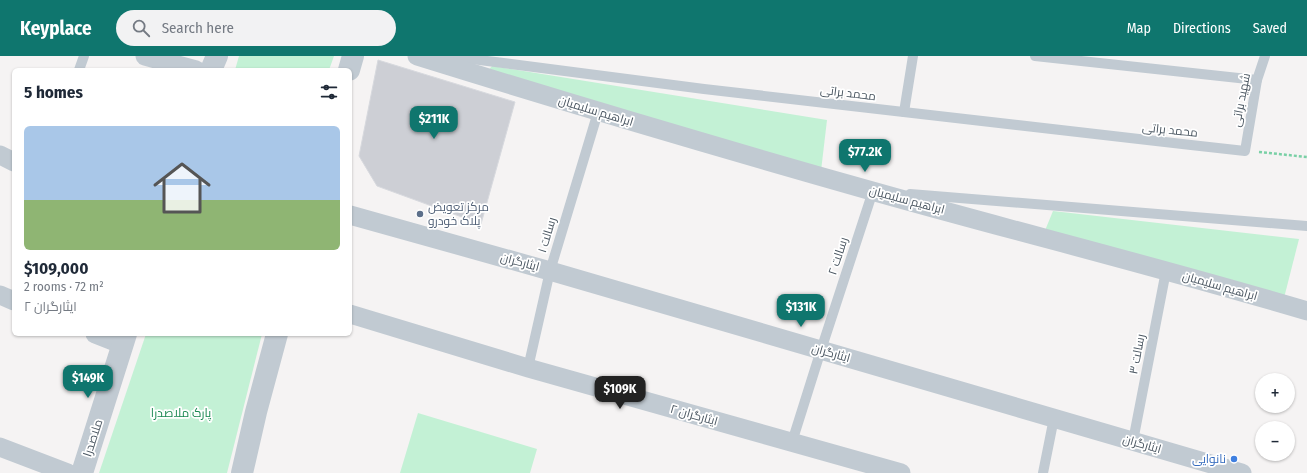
<!DOCTYPE html>
<meta charset="utf-8">
<style>
body{margin:0;font-family:"Fira Sans Condensed",Cairo,sans-serif;background:#f2f2f3;color:#1f2937;height:100vh;display:flex;flex-direction:column;font-size:15px;white-space:nowrap}
*{box-sizing:border-box;margin:0}
p{font-size:13px;color:#747a83}
.icon{flex:none;width:22px;height:22px;fill:none;stroke:currentColor;stroke-width:2;stroke-linecap:round;stroke-linejoin:round}
.map{position:relative;flex:1;overflow:hidden}
.details{position:absolute;left:12px;top:12px;width:340px;height:268px;display:flex;flex-direction:column;background:#fff;border-radius:6px;box-shadow:0 1px 3px #0004}
.details>*{flex:none}
.tools{position:absolute;left:1255px;top:317px;display:grid;gap:8px}
.tools a{display:grid;place-items:center;width:40px;height:40px;border-radius:50%;background:#fff;box-shadow:0 1px 3px #0004;font-size:20px}
.price{position:absolute;translate:-50% -34px;padding:0 9px;border-radius:8px;background:#0f766e;color:#fff;font-size:13px;line-height:26px;filter:drop-shadow(0 1px 2px #0008)}
.price::after{content:'';position:absolute;left:50%;top:24px;width:12px;height:9px;margin-left:-6px;background:inherit;clip-path:polygon(0 0,100% 0,50% 100%)}
.price.active{background:#222;color:#fff}
ul{padding:0;list-style:none}
li{display:grid;align-content:center;gap:8px;height:212px;padding:0 12px}
li span{display:grid;place-items:center;height:124px;border-radius:6px;color:#555}
li>.icon{margin-inline-start:auto}
span .icon{width:72px;height:72px;fill:#fffc;stroke-width:1}
li b{font-size:17px}
h2{display:flex;justify-content:space-between;align-items:center;height:48px;padding:0 12px;font-size:17px}
header{display:flex;align-items:center;gap:24px;box-sizing:border-box;height:56px;padding:0 20px;background:#0f766e;color:#fff}
header strong{font-size:19px}
nav{display:flex;gap:22px;margin-inline-start:auto;font-size:14px}
.search{width:280px;height:36px;background:#f2f2f3;display:flex;align-items:center;gap:10px;box-sizing:border-box;padding:0 14px;border-radius:22px;color:#747a83;font-size:15px}
.map>svg:first-child{display:block}
.green{fill:#c3f1d5}
.building{fill:#cdcfd5;stroke:#d7d9de}
.lines{fill:none;stroke-linecap:round;stroke-linejoin:round}
.path{stroke:#7ad0a6;stroke-width:2.5;stroke-dasharray:3 2;stroke-linecap:butt}
.service{stroke:#c1cad2;stroke-width:10}
.minor{stroke:#c1cad2;stroke-width:19}
.tertiary{stroke:#c1cad2;stroke-width:22}
.service-dot{fill:#5c6f8a;stroke:#fff;stroke-width:1.5}
.shop-dot{fill:#3f7fe0;stroke:#fff;stroke-width:1.5}
.labels{text-anchor:middle;stroke-width:3.5;stroke-linejoin:round;paint-order:stroke}
.street-label{font-size:12px;fill:#4a5661;stroke:#fff}
.service-label{font-size:12px;fill:#4e5e75;stroke:#fff;text-anchor:start}
.park-label{font-size:12px;fill:#17864f;stroke:#fff}
.shop-label{font-size:12px;fill:#366cbe;stroke:#fff;text-anchor:end}
</style>
<header>
<strong>Keyplace</strong>
<div class="search"><svg class="icon" aria-label="search" viewBox="0 0 24 24"><circle cx="10" cy="10" r="6"/><path d="M15 15l6 6"/></svg>Search here</div>
<nav><a>Map</a><a>Directions</a><a>Saved</a></nav>
</header>
<div class="map">
<svg width="1307" height="417" viewBox="0 0 1307 417">
<rect width="100%" height="100%" fill="#f5f3f3"/>
<g class="green">
<polygon points="239,0 334,0 329,14 235,14"/>
<polygon points="492,10 827,64 821,115 487,16"/>
<polygon points="1053,155 1299,183 1284,242 1044,177"/>
<polygon points="146,278 262,278 227,417 99,417"/>
<polygon points="418,357 537,393 530,417 400,417"/>
</g>
<polygon class="building" points="378,4 515,46 481,168 377,130 359,100"/>
<g class="lines">
<polyline class="path" points="1259,96 1307,101"/>
<g class="service">
<polyline points="449,0 704,33 1191,89 1245,95 1257,24 1265,0"/>
<polyline points="1035,0 1257,24"/>
<polyline points="79,14 84,0"/>
<polyline points="904,56 913,0"/>
<polyline points="910,138 1307,170"/>
<polyline points="528,312 550,215 598,56"/>
<polyline points="1133,385 1166,215"/>
<polyline points="792,386 821,294 873,135 876,136"/>
<polyline points="1043,417 1054,362"/>
</g>
<g class="minor">
<polyline points="145,0 196,14"/>
<path d="M417 0C568 47 720 92 872 135 1017 176 1163 212 1307 255"/>
<polyline points="0,99 14,106"/>
<polyline points="350,159 550,215 1242,417"/>
<polyline points="0,239 14,245"/>
<polyline points="350,258 528,312 901,417"/>
<polyline points="95,278 123,289"/>
<polyline points="0,391 68,417"/>
</g>
<g class="tertiary">
<polyline points="211,14 217,0"/>
<polyline points="349,14 353,0"/>
<polyline points="82,417 126,278"/>
<polyline points="242,417 256,356 277,278"/>
</g>
</g>
<circle class="service-dot" cx="420" cy="158" r="4"/>
<circle class="shop-dot" cx="1234" cy="403" r="4"/>
<g class="labels">
<g class="street-label">
<text transform="translate(848 37) rotate(7)" y="4">محمد براتی</text>
<text transform="translate(1241 44) rotate(-79)" y="4">شهید براتی</text>
<text transform="translate(596 55) rotate(17)" y="4">ابراهیم سلیمیان</text>
<text transform="translate(1170 74) rotate(6)" y="4">محمد براتی</text>
<text transform="translate(907 144) rotate(15)" y="4">ابراهیم سلیمیان</text>
<text transform="translate(547 179) rotate(-73)" y="4">رسالت ۱</text>
<text transform="translate(838 200) rotate(-72)" y="4">رسالت ۲</text>
<text transform="translate(520 206) rotate(15)" y="4">ایثارگران</text>
<text transform="translate(1220 230) rotate(16)" y="4">ابراهیم سلیمیان</text>
<text transform="translate(831 297) rotate(16)" y="4">ایثارگران</text>
<text transform="translate(1137 298) rotate(-79)" y="4">رسالت ۳</text>
<text transform="translate(694 359) rotate(16)" y="4">ایثارگران ۲</text>
<text transform="translate(93 382) rotate(-72)" y="4">ملاصدرا</text>
<text transform="translate(1142 388) rotate(16)" y="4">ایثارگران</text>
</g>
<g class="service-label">
<text x="428" y="155">مرکز تعویض<tspan x="428" dy="14">پلاک خودرو</tspan></text>
</g>
<g class="park-label">
<text x="181" y="361">پارک ملاصدرا</text>
</g>
<g class="shop-label">
<text x="1226" y="407">نانوایی</text>
</g>
</g>
</svg>
<div class="tools">
<a>+</a>
<a>−</a>
</div>
<b class="price" style="left:434px;top:84px">$211K</b>
<b class="price" style="left:865px;top:117px">$77.2K</b>
<b class="price" style="left:801px;top:272px">$131K</b>
<b class="price" style="left:88px;top:343px">$149K</b>
<b class="price active" style="left:620px;top:354px">$109K</b>
<section class="details">
<h2>5 homes<svg class="icon" aria-label="filters" viewBox="0 0 24 24"><path d="M4 7h16M4 17h16"/><circle cx="9" cy="7" r="2"/><circle cx="15" cy="17" r="2"/></svg></h2>
<ul>
<li><span style="background:linear-gradient(#a9c7e8 60%,#8fb573 0)"><svg class="icon" aria-label="home" viewBox="0 0 24 24"><path d="M3 11l9-7 9 7M6 9v11h12V9"/></svg></span><div><b>$109,000</b><p>2 rooms · 72 m²</p><p>ایثارگران ۲</p></div></li>
</ul>
</section>
</div>
